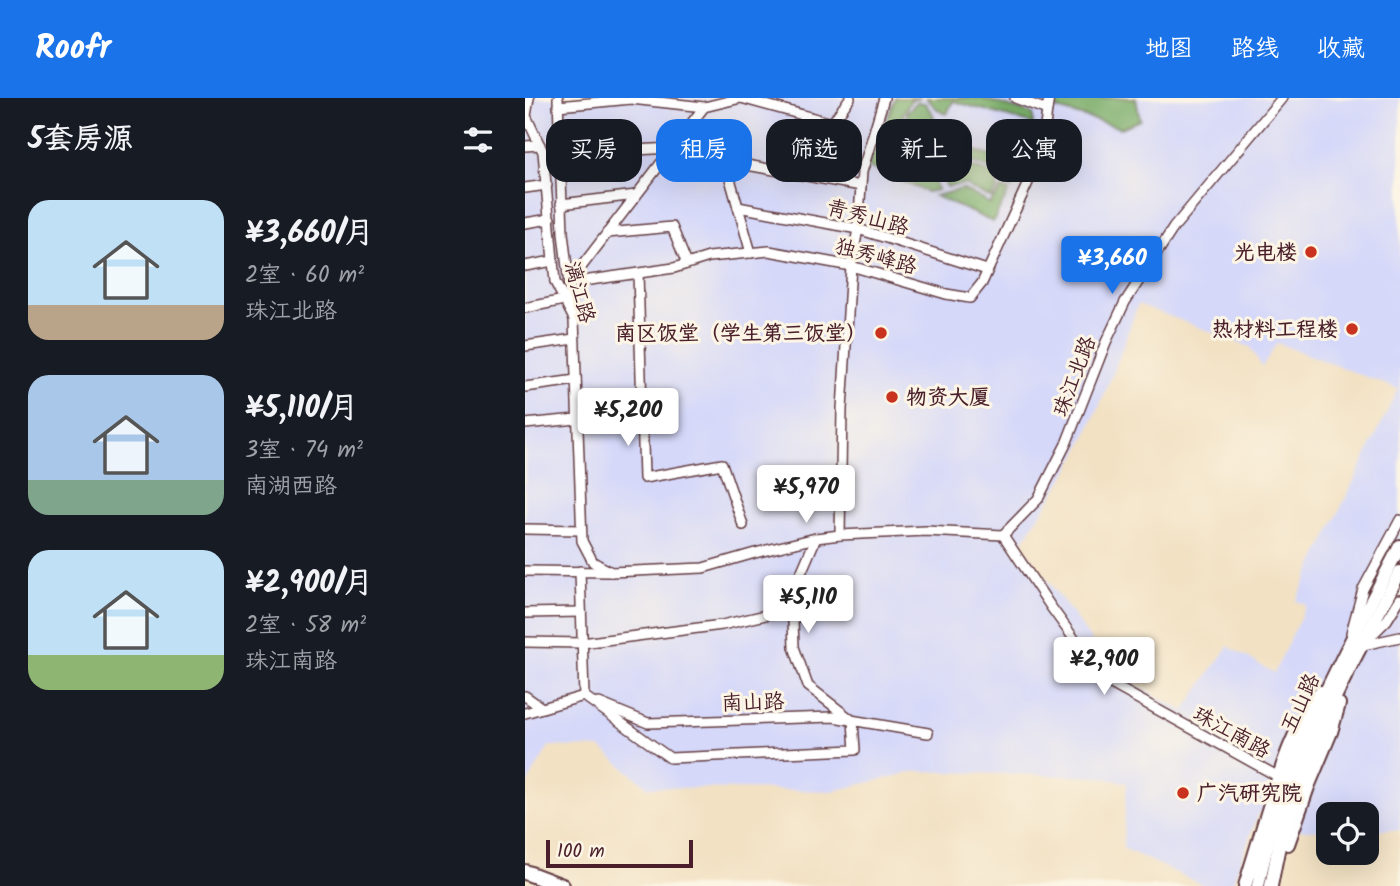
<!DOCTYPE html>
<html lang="zh">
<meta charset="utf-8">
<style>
body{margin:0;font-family:Kalam,"LXGW WenKai TC",sans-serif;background:#20242c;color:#f1f3f6;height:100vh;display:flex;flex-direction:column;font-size:26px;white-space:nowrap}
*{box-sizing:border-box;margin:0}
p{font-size:23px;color:#9ea1a6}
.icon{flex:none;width:38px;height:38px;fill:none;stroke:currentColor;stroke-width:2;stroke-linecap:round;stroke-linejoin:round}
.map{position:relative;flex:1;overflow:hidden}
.details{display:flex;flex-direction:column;background:#171b24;width:525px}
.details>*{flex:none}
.top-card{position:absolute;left:21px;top:21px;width:665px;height:63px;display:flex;gap:14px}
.controls{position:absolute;left:791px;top:704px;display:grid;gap:14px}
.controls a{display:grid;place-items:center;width:63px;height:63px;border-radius:14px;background:#171b24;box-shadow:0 7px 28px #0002;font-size:35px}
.scale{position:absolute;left:21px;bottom:18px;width:147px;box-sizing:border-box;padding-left:7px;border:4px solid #4a1f2b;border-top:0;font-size:19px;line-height:24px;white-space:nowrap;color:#4a1f2b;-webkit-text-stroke:5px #fcf5e5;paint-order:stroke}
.price{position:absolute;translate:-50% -60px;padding:0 16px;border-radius:7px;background:#fff;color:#222;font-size:23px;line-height:46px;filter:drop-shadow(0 2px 4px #0008)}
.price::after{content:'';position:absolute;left:50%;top:42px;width:21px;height:16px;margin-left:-10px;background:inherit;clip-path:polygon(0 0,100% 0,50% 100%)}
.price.on{background:#1a73e8;color:#fff}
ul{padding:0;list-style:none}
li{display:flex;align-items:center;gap:21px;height:175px;padding:0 28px}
li span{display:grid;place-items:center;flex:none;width:196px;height:140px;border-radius:21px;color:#555}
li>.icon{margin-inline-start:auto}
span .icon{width:84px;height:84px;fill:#fffc;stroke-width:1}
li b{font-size:30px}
h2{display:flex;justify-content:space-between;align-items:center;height:84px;padding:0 28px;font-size:30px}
.pill{padding:0 24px;border-radius:21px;background:#171b24;box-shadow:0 7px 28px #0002;font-size:24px;line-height:63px}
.pill.on{background:#1a73e8;color:#fff}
header{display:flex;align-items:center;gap:42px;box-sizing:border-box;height:98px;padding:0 35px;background:#1a73e8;color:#fff}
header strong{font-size:33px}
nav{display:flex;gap:38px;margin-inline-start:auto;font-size:24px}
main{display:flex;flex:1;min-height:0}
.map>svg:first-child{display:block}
.built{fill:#d5d8f9;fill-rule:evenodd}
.forest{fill:#78ab67;stroke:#616549;stroke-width:2}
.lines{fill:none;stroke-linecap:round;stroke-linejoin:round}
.minor-casing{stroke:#633c42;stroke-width:12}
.secondary-casing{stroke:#633c42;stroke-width:16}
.trunk-casing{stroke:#633c42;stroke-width:18}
.minor{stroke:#fff;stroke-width:9}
.secondary{stroke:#fff;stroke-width:12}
.trunk{stroke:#fff;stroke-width:14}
.poi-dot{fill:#c8321e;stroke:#fcf5e5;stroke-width:2.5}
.labels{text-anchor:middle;stroke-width:6;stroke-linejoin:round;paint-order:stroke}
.street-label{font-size:21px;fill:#4a1f2b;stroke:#fcf5e5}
.poi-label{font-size:21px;font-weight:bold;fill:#4a1f2b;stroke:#fcf5e5;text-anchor:end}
</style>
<header>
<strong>Roofr</strong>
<nav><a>地图</a><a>路线</a><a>收藏</a></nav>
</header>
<main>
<section class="details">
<h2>5套房源<svg class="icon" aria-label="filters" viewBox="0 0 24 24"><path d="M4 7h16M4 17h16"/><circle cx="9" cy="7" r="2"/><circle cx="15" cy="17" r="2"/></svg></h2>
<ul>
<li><span style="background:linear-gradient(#bfe0f5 75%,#b9a48a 0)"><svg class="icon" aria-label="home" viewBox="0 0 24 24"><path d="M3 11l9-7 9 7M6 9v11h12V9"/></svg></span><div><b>¥3,660/月</b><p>2室 · 60 m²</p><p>珠江北路</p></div></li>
<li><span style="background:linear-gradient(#a9c7e8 75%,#7fa58c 0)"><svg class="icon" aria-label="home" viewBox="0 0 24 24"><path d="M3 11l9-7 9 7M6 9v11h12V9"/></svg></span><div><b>¥5,110/月</b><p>3室 · 74 m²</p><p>南湖西路</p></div></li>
<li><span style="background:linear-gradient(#bfe0f5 75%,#8fb573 0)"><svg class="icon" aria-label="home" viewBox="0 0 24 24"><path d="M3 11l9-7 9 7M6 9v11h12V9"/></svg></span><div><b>¥2,900/月</b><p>2室 · 58 m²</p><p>珠江南路</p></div></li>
</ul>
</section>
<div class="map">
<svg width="875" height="788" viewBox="0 0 875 788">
<rect width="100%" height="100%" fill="#fcf5e5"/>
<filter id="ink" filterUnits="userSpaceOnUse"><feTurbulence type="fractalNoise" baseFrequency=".0143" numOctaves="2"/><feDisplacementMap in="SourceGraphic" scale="14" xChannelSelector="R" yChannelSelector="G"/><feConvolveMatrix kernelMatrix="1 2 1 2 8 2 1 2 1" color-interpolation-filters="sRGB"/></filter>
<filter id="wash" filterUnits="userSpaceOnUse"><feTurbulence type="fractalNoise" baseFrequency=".00686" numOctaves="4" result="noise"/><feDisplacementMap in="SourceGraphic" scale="28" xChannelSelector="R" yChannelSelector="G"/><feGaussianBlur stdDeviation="1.57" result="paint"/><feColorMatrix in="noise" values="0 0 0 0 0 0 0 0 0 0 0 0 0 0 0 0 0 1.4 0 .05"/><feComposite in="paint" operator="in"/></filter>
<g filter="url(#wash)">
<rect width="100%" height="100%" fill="#f2e1c3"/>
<path class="built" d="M0 0H875V732H842V716H803V732H775L734 714 706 788H680L598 750 602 685 575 679 393 673 308 693 123 689 76 650 24 648 0 690ZM613 206 725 249 737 269 752 245 873 291 771 503 781 507 749 575 703 548 659 613 592 577 496 446 540 378 560 341 589 273Z"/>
<g class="forest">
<polygon points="370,0 396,0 386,2 378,16 380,38 365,44 361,57 381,71 404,74 413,92 402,94 343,69"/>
<polygon points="401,0 456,0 508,16 508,26 428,3 422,16 414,13"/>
<polygon points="530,0 611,0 615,22 596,30 532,11 527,3"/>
<polygon points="392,4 400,5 409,18 404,31 405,36 416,31 430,40 430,46 495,68 487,90 477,86 474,73 422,56 419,47 401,49 398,60 402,66 400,69 383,66 367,56 369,48 381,42 382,37 382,14"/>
<polygon points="417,51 418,57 425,62 469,76 473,90 466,100 446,91 440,86 422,89 402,59 403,53"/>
<polygon points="437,91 457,101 464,106 477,91 484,93 468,124 410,98"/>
</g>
</g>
<g filter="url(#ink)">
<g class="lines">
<g class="minor-casing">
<g id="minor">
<polyline points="4,0 1,18 18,54 30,184 49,221 57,443 68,464 86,474"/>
<polyline points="33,0 38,135 47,212"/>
<polyline points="490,0 522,12 524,0"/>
<polyline points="33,8 106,1 179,9"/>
<polyline points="0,48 15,47"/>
<polyline points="34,56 148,50"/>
<polyline points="0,90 22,87"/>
<polyline points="36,106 111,97"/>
<polyline points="213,109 333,131 462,172"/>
<polyline points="0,125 25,121"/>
<polyline points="82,135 147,129 162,166"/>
<polyline points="226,155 200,63 336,88"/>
<polyline points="0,168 28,163"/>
<polyline points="113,175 119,380 197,366 218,427"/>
<polyline points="44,185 149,170 184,159 244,153 326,168 421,196 445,200 457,185 517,54 522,12"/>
<polyline points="44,185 179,9 216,0 307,25 325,0"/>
<polyline points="0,210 39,202"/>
<polyline points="0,248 49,241"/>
<polyline points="0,289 51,282"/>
<polyline points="0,326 52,321"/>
<polyline points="0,431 56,432"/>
<polyline points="315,437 317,311 326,168 333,131 337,74 359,0"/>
<polyline points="478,437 513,401 541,346 581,244 600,204 649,129 757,0"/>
<polyline points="478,437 526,509 579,582 754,679"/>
<polyline points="0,473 86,474 178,470 230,455 291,440 315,437 401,433 478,437"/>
<polyline points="55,473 59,598"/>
<polyline points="0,515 56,514"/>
<polyline points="826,535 838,491 875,422"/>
<polyline points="843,541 862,522 875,501"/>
<polyline points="0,544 57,545 197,527 267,511"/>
<polyline points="838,547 875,539"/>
<polyline points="0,598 17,610"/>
<polyline points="59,598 145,660 330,652 328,623 283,588 269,549 267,496 291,440"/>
<polyline points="74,605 123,625 308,619 403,635"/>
<polyline points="0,615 59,598"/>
</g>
</g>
<g class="secondary-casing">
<g id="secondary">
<polyline points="763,746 783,689 806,634 814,606"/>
<path d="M720 788C726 767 733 746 739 725 753 681 766 631 795 594"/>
<path d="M733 788C756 666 819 557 875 448"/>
<path d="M746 788C751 763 755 738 763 714 790 630 834 552 875 474"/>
</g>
</g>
<g class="trunk-casing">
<polyline id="trunk" points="0,774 37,788"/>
</g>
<use href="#minor" class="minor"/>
<use href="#secondary" class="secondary"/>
<use href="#trunk" class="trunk"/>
</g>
</g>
<g class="poi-dot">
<circle cx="786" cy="154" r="7"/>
<circle cx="827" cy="231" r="7"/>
<circle cx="356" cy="235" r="7"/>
<circle cx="367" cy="299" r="7"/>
<circle cx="658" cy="695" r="7"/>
</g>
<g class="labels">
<g class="street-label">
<text transform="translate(343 119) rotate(15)" y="7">青秀山路</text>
<text transform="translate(351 158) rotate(15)" y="7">独秀峰路</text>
<text transform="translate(55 194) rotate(75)" y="7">漓江路</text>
<text transform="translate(549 278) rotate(-69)" y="7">珠江北路</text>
<text transform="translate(228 604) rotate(-2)" y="7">南山路</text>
<text transform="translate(775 605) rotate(-65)" y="7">五山路</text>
<text transform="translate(707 634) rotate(29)" y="7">珠江南路</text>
</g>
<g class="poi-label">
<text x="772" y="161">光电楼</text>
<text x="813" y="238">热材料工程楼</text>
<text x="342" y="242">南区饭堂（学生第三饭堂）</text>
<text x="381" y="306" text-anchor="start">物资大厦</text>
<text x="672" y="702" text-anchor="start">广汽研究院</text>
</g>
</g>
</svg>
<div class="controls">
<a><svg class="icon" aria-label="locate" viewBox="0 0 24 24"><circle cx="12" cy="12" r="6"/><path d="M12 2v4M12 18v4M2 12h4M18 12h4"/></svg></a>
</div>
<div class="scale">100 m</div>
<b class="price on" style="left:587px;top:198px">¥3,660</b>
<b class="price" style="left:103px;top:350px">¥5,200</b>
<b class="price" style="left:281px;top:427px">¥5,970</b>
<b class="price" style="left:283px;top:537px">¥5,110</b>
<b class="price" style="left:579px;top:599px">¥2,900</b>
<div class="top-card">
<a class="pill">买房</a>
<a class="pill on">租房</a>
<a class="pill">筛选</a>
<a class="pill">新上</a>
<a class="pill">公寓</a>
</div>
</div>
</main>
